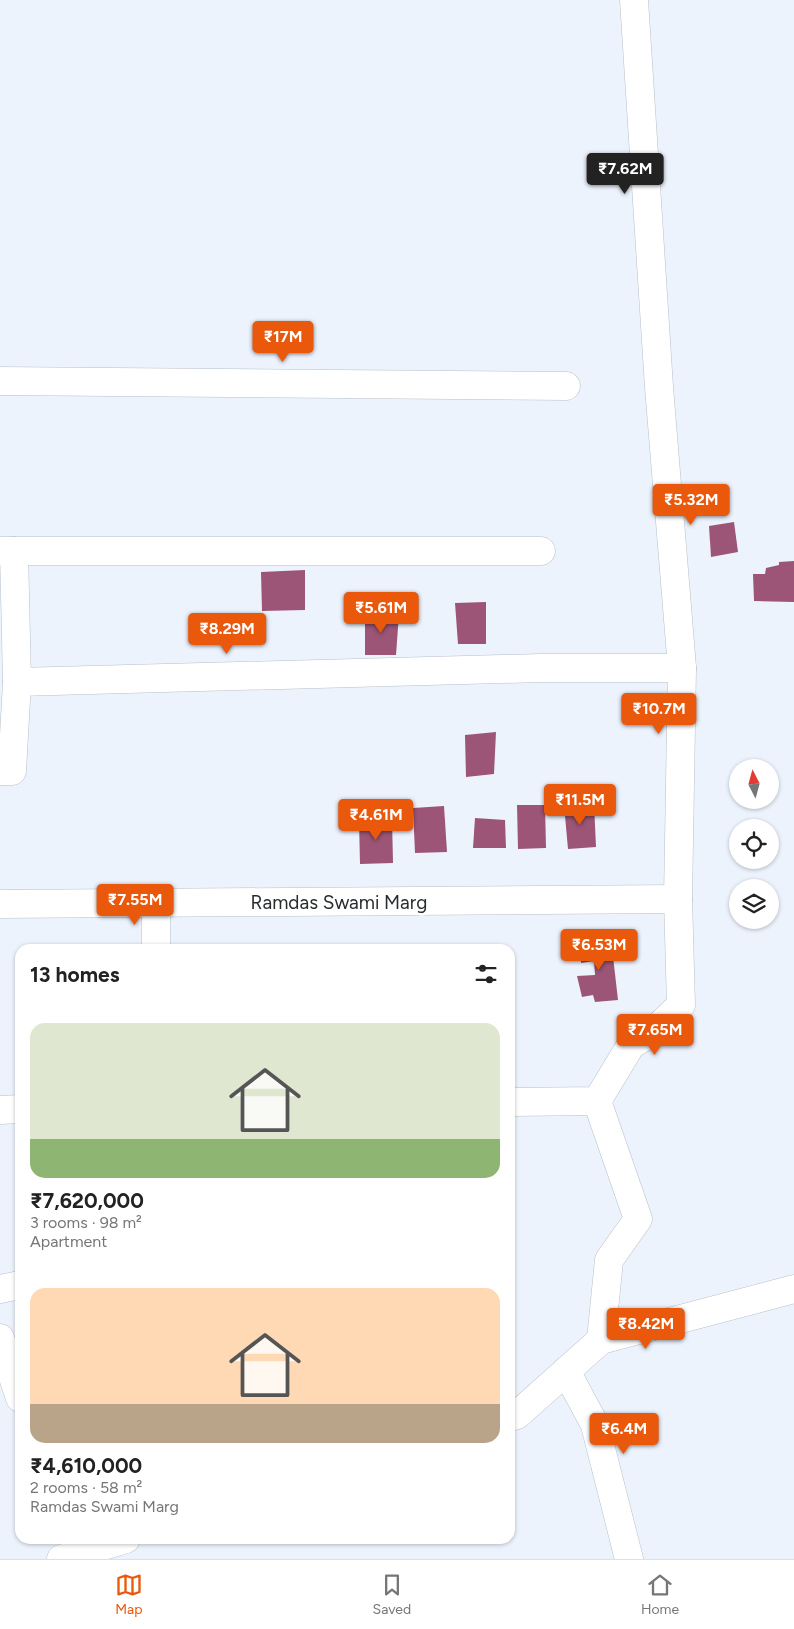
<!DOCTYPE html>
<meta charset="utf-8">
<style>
body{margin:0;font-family:Figtree,sans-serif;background:#f2f2f2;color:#222;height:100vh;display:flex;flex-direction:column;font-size:19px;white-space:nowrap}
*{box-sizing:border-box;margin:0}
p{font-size:16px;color:#767676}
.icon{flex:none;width:28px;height:28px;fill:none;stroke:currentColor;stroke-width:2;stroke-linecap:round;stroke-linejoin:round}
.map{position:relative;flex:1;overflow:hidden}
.panel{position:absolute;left:15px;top:944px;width:500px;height:600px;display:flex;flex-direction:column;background:#fff;border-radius:15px;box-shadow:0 1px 4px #0004}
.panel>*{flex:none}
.needle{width:32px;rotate:354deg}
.fabs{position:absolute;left:729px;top:759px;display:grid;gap:10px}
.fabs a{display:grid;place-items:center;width:50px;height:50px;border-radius:50%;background:#fff;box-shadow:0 1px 4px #0004;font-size:25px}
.price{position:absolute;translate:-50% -42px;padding:0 11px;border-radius:5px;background:#ea580c;color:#fff;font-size:16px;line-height:32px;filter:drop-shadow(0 1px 2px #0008)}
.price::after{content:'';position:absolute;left:50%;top:30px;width:15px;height:11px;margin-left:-8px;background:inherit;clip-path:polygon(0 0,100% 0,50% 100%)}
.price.on{background:#222;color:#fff}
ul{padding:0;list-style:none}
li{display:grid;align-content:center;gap:10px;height:265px;padding:0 15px}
li span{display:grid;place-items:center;height:155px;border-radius:15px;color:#555}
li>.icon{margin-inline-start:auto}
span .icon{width:90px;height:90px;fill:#fffc;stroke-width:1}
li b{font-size:21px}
h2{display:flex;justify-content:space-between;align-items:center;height:60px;padding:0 15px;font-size:21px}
.dock{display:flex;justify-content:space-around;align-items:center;height:70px;border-top:1px solid #e0e0e0;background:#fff;font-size:14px;color:#767676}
.dock a{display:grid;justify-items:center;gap:2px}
.dock .on{color:#ea580c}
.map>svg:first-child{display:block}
.building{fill:#9c5576}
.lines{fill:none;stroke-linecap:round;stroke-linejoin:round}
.minor-casing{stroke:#b9c0c9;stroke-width:29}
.minor{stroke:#fff;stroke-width:28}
.labels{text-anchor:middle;stroke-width:5;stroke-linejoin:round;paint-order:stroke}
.street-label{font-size:19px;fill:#292c2f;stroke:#fff}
</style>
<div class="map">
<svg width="794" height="1559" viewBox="0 0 794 1559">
<rect width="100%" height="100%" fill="#edf3fd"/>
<g class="building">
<polygon points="734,522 738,552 711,557 709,526"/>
<polygon points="794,561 794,602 754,601 753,574 765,574 766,568 779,565 779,562"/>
<polygon points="305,570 305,610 262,611 261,572"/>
<polygon points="486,602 486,644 458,644 455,603"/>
<polygon points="365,614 399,614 396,655 365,655"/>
<polygon points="496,732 494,774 466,777 465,735"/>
<polygon points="594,804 596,847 568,849 564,805"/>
<polygon points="517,805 545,805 546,848 518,849"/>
<polygon points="444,806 447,852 415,853 413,808"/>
<polygon points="392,818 393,863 360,864 359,820"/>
<polygon points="475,818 505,820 506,848 473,848"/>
<polygon points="581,939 611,939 618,1000 595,1002 593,995 582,997 577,976 595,975 594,961 581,963"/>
<polygon points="503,945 504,949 476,949 476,946"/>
</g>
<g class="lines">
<g class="minor-casing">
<g id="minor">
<polyline points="634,0 659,387 682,668"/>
<polyline points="0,381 566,386"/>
<polyline points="0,551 541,551"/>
<polyline points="14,551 17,682"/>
<polyline points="0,771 12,771 17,682 541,668 682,668 678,899 681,1005 654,1031 631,1045 597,1101 510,1102"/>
<polyline points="0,904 678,899"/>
<polyline points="156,949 156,903"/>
<polyline points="597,1101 638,1219 609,1260 601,1340"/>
<polyline points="0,1110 20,1109"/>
<polyline points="0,1289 20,1285"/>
<polyline points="0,1338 20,1398"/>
<polyline points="566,1371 595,1425 629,1559"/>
<polyline points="510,1417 517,1415 601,1340 794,1289"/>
<polyline points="61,1559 126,1539"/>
</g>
</g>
<use href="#minor" class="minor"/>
</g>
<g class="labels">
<g class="street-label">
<text x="339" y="909">Ramdas Swami Marg</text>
</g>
</g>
</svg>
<div class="fabs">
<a><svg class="needle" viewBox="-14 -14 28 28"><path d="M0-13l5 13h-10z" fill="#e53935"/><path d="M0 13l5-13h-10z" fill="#767676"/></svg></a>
<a><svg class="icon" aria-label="locate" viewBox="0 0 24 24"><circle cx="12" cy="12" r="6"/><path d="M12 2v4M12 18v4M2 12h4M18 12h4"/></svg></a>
<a><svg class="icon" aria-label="layers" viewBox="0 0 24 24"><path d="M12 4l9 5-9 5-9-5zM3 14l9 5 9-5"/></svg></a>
</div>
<b class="price on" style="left:625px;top:195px">₹7.62M</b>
<b class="price" style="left:283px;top:363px">₹17M</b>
<b class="price" style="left:691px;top:526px">₹5.32M</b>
<b class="price" style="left:381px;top:634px">₹5.61M</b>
<b class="price" style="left:227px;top:655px">₹8.29M</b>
<b class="price" style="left:659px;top:735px">₹10.7M</b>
<b class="price" style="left:580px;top:826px">₹11.5M</b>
<b class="price" style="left:376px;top:841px">₹4.61M</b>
<b class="price" style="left:135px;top:926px">₹7.55M</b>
<b class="price" style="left:599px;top:971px">₹6.53M</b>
<b class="price" style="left:655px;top:1056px">₹7.65M</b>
<b class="price" style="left:646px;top:1350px">₹8.42M</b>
<b class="price" style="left:624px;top:1455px">₹6.4M</b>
<section class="panel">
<h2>13 homes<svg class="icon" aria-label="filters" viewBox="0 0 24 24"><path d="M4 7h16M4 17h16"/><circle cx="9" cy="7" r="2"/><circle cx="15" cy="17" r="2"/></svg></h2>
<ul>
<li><span style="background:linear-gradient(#dfe7d0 75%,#8fb573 0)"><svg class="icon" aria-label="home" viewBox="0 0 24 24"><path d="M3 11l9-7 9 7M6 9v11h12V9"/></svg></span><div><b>₹7,620,000</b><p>3 rooms · 98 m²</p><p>Apartment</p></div></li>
<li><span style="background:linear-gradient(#ffd9b3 75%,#b9a48a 0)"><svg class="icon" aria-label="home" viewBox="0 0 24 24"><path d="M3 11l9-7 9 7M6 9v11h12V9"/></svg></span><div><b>₹4,610,000</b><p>2 rooms · 58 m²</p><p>Ramdas Swami Marg</p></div></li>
</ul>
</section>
</div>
<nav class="dock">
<a class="on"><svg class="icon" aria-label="map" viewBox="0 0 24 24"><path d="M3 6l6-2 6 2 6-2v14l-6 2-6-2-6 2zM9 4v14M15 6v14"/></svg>Map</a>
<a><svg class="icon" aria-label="saved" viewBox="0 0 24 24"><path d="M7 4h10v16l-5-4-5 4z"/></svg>Saved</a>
<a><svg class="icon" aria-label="home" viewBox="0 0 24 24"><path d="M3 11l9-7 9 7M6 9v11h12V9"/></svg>Home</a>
</nav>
